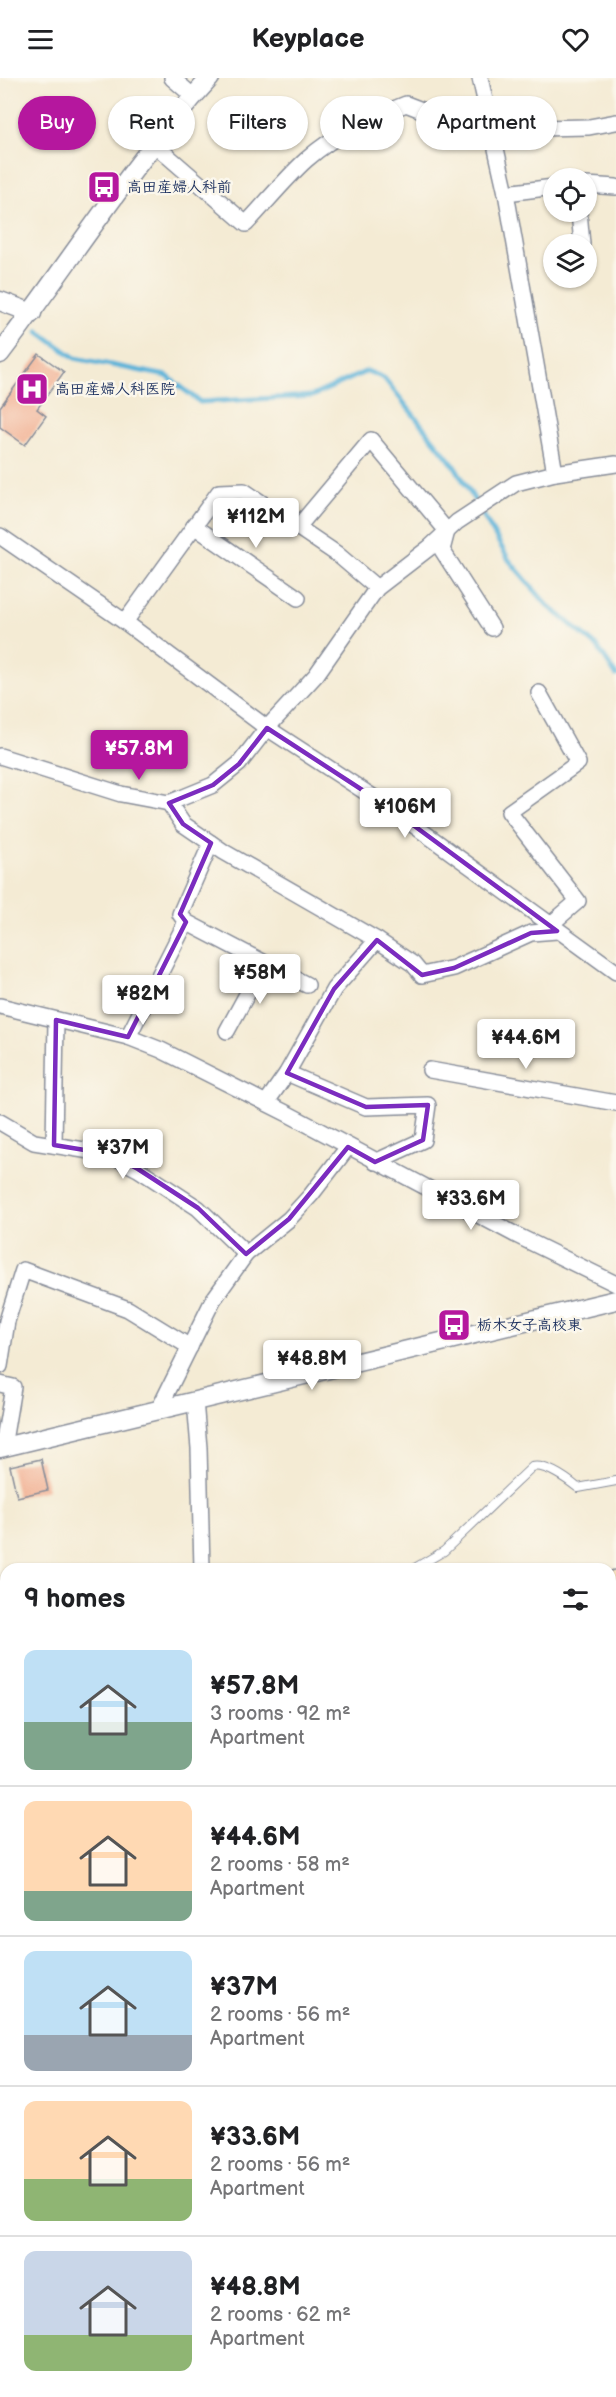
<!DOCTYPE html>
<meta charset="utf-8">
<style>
body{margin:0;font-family:"Balsamiq Sans","Klee One",sans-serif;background:#f2f2f2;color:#202124;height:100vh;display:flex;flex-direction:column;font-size:22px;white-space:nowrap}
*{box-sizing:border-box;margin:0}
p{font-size:20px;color:#757577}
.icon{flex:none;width:33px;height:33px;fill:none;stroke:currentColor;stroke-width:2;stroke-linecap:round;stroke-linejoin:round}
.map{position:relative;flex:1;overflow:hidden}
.drawer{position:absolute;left:0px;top:1485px;width:616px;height:834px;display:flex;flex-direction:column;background:#fff;border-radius:18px 18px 0 0;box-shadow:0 2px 4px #0004}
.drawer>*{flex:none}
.hud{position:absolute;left:18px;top:18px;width:580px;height:54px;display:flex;gap:12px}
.fabs{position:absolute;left:543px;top:90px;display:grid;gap:12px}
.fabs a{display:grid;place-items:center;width:54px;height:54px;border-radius:50%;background:#fff;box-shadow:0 2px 4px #0004;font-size:30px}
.price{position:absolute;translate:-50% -51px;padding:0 14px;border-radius:6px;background:#fff;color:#222;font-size:20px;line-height:39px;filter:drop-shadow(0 2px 3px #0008)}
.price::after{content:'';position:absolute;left:50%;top:36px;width:18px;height:14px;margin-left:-9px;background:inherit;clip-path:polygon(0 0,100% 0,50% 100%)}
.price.current{background:#b5179e;color:#fff}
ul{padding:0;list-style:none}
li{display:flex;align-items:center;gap:18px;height:150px;padding:0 24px}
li+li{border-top:2px solid #e0e0e0}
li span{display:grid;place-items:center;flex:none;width:168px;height:120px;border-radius:12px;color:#555}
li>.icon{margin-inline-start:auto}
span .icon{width:72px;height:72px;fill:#fffc;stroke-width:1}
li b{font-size:26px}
h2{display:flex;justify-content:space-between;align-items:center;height:72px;padding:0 24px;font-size:26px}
.pill{padding:0 21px;border-radius:27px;background:#fff;box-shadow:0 2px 4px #0004;font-size:21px;line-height:54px}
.pill.current{background:#b5179e;color:#fff}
header{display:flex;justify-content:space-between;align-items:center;height:78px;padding:0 24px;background:#fff;font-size:27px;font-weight:700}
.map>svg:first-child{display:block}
.built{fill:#f7cfd4}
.green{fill:#a1cd79;stroke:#5e7e6c;stroke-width:1.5}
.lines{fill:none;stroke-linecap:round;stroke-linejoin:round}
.stream{stroke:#5cb3d9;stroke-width:5}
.building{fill:#f1ac8d}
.service-casing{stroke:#888d99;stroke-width:10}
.minor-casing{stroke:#888d99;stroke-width:18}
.tertiary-casing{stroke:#888d99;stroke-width:21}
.secondary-casing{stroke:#888d99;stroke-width:24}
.service{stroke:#fff;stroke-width:8}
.minor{stroke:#fff;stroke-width:15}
.tertiary{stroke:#fff;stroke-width:18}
.secondary{stroke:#fbe6c4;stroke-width:21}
.marked{fill:none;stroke:#7b2cbf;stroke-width:4.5;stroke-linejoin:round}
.labels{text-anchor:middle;stroke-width:5;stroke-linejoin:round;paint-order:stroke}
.poi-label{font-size:15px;font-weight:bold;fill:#1b2f5e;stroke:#fbf7ec;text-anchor:start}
</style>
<header><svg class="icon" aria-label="menu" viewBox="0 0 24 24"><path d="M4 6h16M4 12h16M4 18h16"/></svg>Keyplace<svg class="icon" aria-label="heart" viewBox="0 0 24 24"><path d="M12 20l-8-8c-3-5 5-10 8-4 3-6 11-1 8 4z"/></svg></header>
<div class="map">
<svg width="616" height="2319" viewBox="0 0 616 2319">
<rect width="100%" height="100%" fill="#fbf7ec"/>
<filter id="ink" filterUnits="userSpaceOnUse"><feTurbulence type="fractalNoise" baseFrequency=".0167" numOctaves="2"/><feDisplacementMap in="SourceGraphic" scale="12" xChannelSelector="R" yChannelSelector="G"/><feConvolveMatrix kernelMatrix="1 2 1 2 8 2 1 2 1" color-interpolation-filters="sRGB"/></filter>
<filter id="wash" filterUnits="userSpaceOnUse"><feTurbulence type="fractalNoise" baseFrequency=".008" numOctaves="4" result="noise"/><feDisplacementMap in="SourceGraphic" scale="24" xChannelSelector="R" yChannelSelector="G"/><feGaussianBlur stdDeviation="1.35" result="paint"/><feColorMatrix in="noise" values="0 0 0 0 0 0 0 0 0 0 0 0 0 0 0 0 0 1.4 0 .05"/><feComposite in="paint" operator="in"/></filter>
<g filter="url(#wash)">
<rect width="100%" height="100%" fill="#f4ebd4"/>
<polygon class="built" points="611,2148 616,2149 616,2319 519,2319 520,2313 610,2313"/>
<polygon class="green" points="70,2313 306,2313 301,2319 74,2319"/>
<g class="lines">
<g class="stream">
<polyline points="38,253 75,280 167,298 200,324 312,318 367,293 384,300 456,390 509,482 547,527 597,568 616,597"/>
<polyline points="610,1981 616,1982"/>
<polyline points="321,2319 322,2313"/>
</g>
</g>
<g id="blocks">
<g class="building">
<polygon points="39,276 64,294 37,331 46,338 25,367 0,349 0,329"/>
<polygon points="41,1381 48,1412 17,1419 10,1388"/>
<polygon points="610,2154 616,2155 616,2285 610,2285"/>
</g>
</g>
</g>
<g filter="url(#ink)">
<use href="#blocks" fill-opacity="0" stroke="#888d99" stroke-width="1.5"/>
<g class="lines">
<g class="service-casing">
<g id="service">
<path d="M413 1491 444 1473 532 1389C546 1386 567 1401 578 1410L616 1403"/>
<polyline points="0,1749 6,1754"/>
<polyline points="0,1780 6,1773"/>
</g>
</g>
<g class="minor-casing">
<g id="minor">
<polyline points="172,0 194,19"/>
<polyline points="480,0 506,115 555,395 616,386"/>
<path d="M155 67 246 146C266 125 285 101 306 82 335 56 371 40 406 26L432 36 448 55 462 57 492 51 589 49 616 44"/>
<polyline points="586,107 616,109"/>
<polyline points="506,115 554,109"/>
<polyline points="579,134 582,166"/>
<polyline points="194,448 298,520"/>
<polyline points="298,449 371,362 447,453 442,472 492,550"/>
<polyline points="0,458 125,544 267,650 390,730 616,894"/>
<polyline points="125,544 219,414 244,413 337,476 377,510"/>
<polyline points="539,615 578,685 509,734 578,823 550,847"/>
<polyline points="0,678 121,716 169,725 213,707 239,686 267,650 316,597 377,510 429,470 457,444 516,405 555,395"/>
<polyline points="169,725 183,746 224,774 377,862 413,886 422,897 454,890 531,855 557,853"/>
<polyline points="186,844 180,836 211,765"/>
<polyline points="0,928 128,959 161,972 288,1036 516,1157 616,1206"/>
<polyline points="227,953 264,885"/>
<polyline points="128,959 186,844 307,907"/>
<polyline points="430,992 616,1025"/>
<polyline points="287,995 366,1029 428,1027 423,1062 375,1084"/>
<polyline points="266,1025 287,995 334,911 377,862"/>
<polyline points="0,1044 34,1064 109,1076 138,1091 198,1130 246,1176"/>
<polyline points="54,1067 56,942"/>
<polyline points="0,1288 7,1243 23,1192 128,1231 190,1269"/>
<polyline points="0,1306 13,1309 3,1369"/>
<polyline points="195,1323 199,1370 202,1491"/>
<polyline points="159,1331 213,1222 246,1176 289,1141 311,1117 348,1069"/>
<polyline points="610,1586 616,1587"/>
<polyline points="0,1632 6,1636"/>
<polyline points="0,1867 6,1872"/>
<polyline points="0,2016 6,2013"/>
<polyline points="610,2138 616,2139"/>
</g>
</g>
<g class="tertiary-casing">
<g id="tertiary">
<polyline points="0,223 32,235"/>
<path d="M0 276C70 184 132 85 210 0"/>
<polyline points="0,1370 616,1222"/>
</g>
</g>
<g class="secondary-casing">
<g id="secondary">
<polyline points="610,1542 616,1503"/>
<polyline points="499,2319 500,2313"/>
</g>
</g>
<use href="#service" class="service"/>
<use href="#minor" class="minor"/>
<use href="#tertiary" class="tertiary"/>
<use href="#secondary" class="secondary"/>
</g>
</g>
<path class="marked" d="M267 650 390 730 557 853 531 855 454 890 422 897 377 862 334 911 287 995 366 1029 428 1027 423 1062 375 1084 348 1069 289 1141 246 1176 198 1130 138 1091 109 1076 54 1067 56 942 128 959 186 844 180 836 211 765 183 746 169 725 213 707 239 686Z"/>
<defs>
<g id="bus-square" transform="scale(1.725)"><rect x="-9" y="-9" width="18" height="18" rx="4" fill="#b5179e" stroke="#fbf7ec"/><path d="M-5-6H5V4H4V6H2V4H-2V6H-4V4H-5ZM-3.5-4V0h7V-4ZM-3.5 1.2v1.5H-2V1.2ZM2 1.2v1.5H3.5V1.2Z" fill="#fff"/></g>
<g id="hospital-square" transform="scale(1.725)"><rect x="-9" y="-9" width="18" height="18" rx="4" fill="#b5179e" stroke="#fbf7ec"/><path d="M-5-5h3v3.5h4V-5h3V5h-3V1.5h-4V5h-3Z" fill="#fff"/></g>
</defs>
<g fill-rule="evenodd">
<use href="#bus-square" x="104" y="109"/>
<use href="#hospital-square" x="32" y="311"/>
<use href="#bus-square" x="454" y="1247"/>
</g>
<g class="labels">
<g class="poi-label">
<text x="127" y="114">高田産婦人科前</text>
<text x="55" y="316">高田産婦人科医院</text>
<text x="477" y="1252">栃木女子高校東</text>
</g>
</g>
</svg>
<div class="fabs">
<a><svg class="icon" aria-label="locate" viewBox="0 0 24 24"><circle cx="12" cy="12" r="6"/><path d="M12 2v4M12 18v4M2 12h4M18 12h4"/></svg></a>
<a><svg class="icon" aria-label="layers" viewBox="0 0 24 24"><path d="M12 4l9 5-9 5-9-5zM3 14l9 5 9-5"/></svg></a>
</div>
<b class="price" style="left:256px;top:471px">¥112M</b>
<b class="price current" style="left:139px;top:703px">¥57.8M</b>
<b class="price" style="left:405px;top:761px">¥106M</b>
<b class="price" style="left:260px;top:927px">¥58M</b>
<b class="price" style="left:143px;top:948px">¥82M</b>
<b class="price" style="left:526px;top:992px">¥44.6M</b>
<b class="price" style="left:123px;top:1102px">¥37M</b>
<b class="price" style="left:471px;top:1153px">¥33.6M</b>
<b class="price" style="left:312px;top:1313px">¥48.8M</b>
<div class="hud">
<a class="pill current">Buy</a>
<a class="pill">Rent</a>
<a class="pill">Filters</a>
<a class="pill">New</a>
<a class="pill">Apartment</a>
</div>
<section class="drawer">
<h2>9 homes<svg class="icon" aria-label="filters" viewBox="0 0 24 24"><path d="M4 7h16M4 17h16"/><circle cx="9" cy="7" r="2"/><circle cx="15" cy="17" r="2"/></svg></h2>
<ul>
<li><span style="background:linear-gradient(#bfe0f5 60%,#7fa58c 0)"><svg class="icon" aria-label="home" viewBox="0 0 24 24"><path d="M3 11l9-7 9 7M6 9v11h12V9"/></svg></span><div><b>¥57.8M</b><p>3 rooms · 92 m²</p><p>Apartment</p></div></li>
<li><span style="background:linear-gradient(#ffd9b3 75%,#7fa58c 0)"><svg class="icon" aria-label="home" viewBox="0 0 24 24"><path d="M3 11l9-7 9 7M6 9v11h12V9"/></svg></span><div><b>¥44.6M</b><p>2 rooms · 58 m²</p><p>Apartment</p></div></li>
<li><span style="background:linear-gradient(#bfe0f5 70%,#9aa5b1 0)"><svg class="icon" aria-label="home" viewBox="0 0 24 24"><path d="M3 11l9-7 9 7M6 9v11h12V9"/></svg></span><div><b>¥37M</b><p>2 rooms · 56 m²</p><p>Apartment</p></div></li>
<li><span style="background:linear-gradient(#ffd9b3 65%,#8fb573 0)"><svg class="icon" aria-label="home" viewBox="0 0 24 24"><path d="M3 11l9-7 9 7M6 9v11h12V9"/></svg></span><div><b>¥33.6M</b><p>2 rooms · 56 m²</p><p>Apartment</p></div></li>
<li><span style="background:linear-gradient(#c9d6e8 70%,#8fb573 0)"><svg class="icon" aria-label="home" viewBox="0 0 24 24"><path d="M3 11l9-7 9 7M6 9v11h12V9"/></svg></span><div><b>¥48.8M</b><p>2 rooms · 62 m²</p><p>Apartment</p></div></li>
</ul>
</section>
</div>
